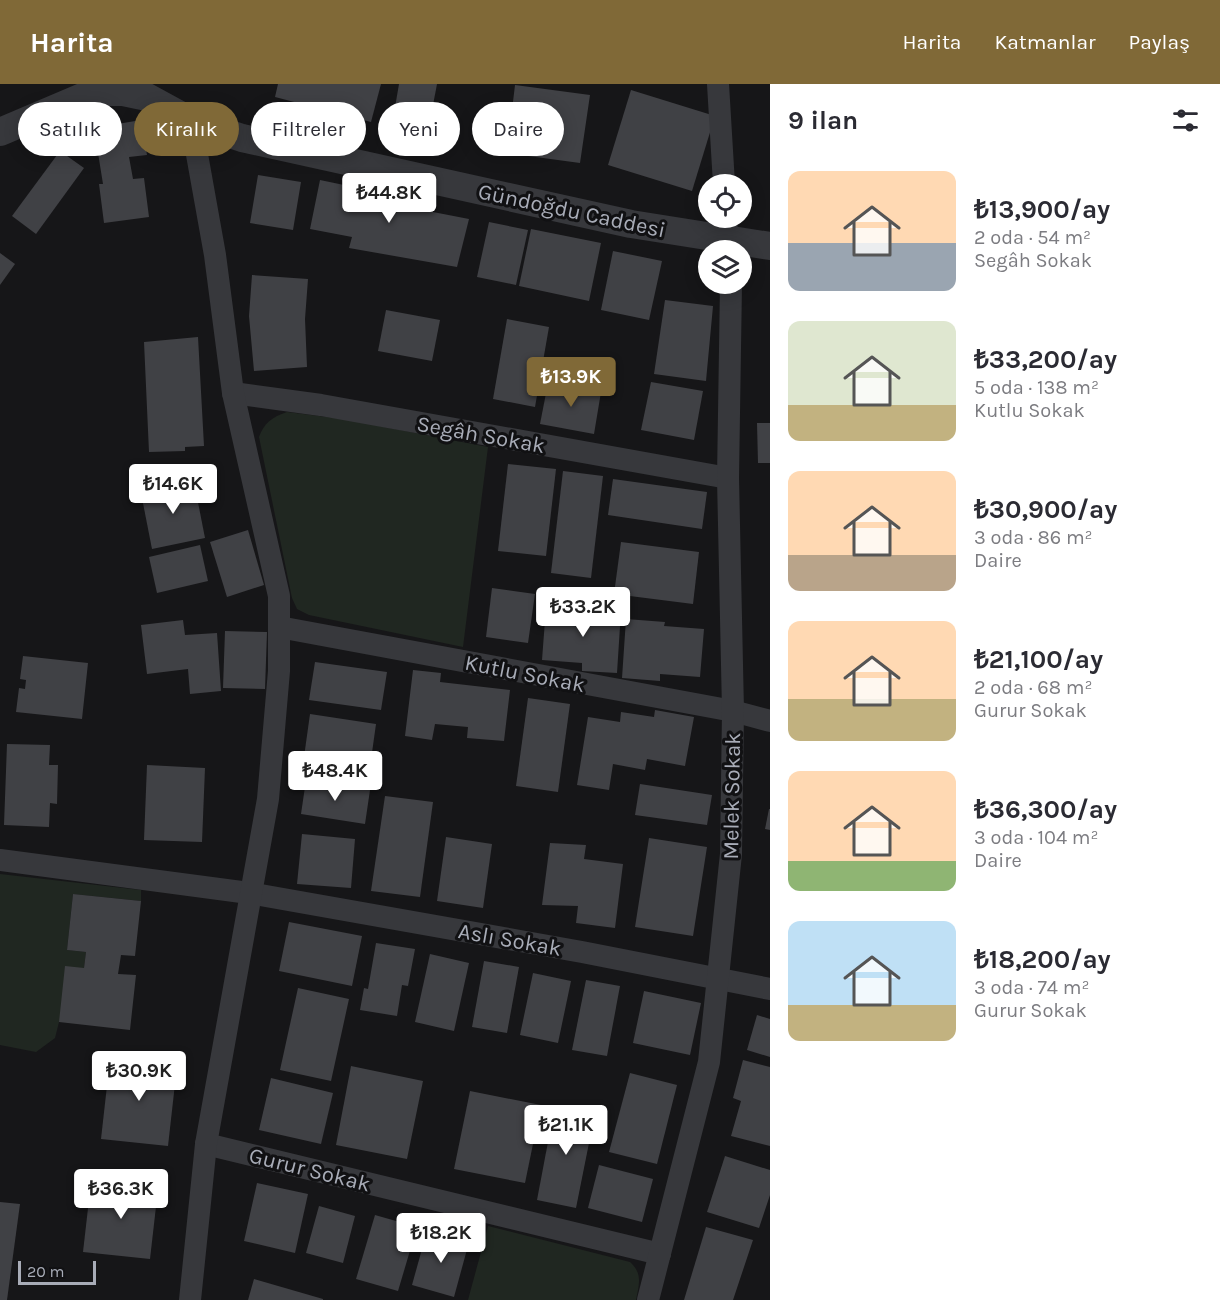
<!DOCTYPE html>
<html lang="tr">
<meta charset="utf-8">
<style>
body{margin:0;font-family:Karla,sans-serif;background:#f2f2f3;color:#2b2b33;height:100vh;display:flex;flex-direction:column;font-size:22px;white-space:nowrap}
*{box-sizing:border-box;margin:0}
p{font-size:20px;color:#7c7c81}
.icon{flex:none;width:33px;height:33px;fill:none;stroke:currentColor;stroke-width:2;stroke-linecap:round;stroke-linejoin:round}
.map{position:relative;flex:1;overflow:hidden}
.side{display:flex;flex-direction:column;background:#fff;width:450px}
.side>*{flex:none}
.top-card{position:absolute;left:18px;top:18px;width:570px;height:54px;display:flex;gap:12px}
.controls{position:absolute;left:698px;top:90px;display:grid;gap:12px}
.controls a{display:grid;place-items:center;width:54px;height:54px;border-radius:50%;background:#fff;box-shadow:0 3px 15px #0003;font-size:30px}
.scale{position:absolute;left:18px;bottom:15px;width:78px;box-sizing:border-box;padding-left:6px;border:3px solid #a8acb7;border-top:0;font-size:16px;line-height:21px;white-space:nowrap;color:#a8acb7;-webkit-text-stroke:4px #111113;paint-order:stroke}
.price{position:absolute;translate:-50% -51px;padding:0 14px;border-radius:6px;background:#fff;color:#222;font-size:20px;line-height:39px;filter:drop-shadow(0 2px 3px #0008)}
.price::after{content:'';position:absolute;left:50%;top:36px;width:18px;height:14px;margin-left:-9px;background:inherit;clip-path:polygon(0 0,100% 0,50% 100%)}
.price.current{background:#806937;color:#fff}
ul{padding:0;list-style:none}
li{display:flex;align-items:center;gap:18px;height:150px;padding:0 18px}
li span{display:grid;place-items:center;flex:none;width:168px;height:120px;border-radius:12px;color:#555}
li>.icon{margin-inline-start:auto}
span .icon{width:72px;height:72px;fill:#fffc;stroke-width:1}
li b{font-size:26px}
h2{display:flex;justify-content:space-between;align-items:center;height:72px;padding:0 18px;font-size:26px}
.pill{padding:0 21px;border-radius:27px;background:#fff;box-shadow:0 3px 15px #0003;font-size:21px;line-height:54px}
.pill.current{background:#806937;color:#fff}
header{display:flex;align-items:center;gap:36px;box-sizing:border-box;height:84px;padding:0 30px;background:#806937;color:#fff}
header strong{font-size:28px}
nav{display:flex;gap:33px;margin-inline-start:auto;font-size:21px}
main{display:flex;flex:1;min-height:0}
.map>svg:first-child{display:block}
.green{fill:#202721}
.building{fill:#404145}
.lines{fill:none;stroke-linecap:round;stroke-linejoin:round}
.minor{stroke:#37383c;stroke-width:22}
.tertiary{stroke:#37383c;stroke-width:28}
.labels{text-anchor:middle;stroke-width:6;stroke-linejoin:round;paint-order:stroke}
.street-label{font-size:22px;fill:#a8acb7;stroke:#111113}
</style>
<header>
<strong>Harita</strong>
<nav><a>Harita</a><a>Katmanlar</a><a>Paylaş</a></nav>
</header>
<main>
<div class="map">
<svg width="770" height="1216" viewBox="0 0 770 1216">
<rect width="100%" height="100%" fill="#161618"/>
<g class="green">
<path d="M287 328 343 335 488 363 463 563 309 531 297 525 292 514 259 353C264 339 272 333 287 328Z"/>
<polygon points="0,790 141,806 141,817 73,810 67,866 86,868 84,884 59,938 55,954 36,968 0,961"/>
<path d="M488 1142 630 1178C643 1190 639 1200 636 1216H468Z"/>
</g>
<g class="building">
<polygon points="278,0 381,0 371,38 275,13"/>
<polygon points="399,0 437,0 429,42 393,35"/>
<polygon points="515,1 590,11 580,79 506,69 509,50 502,49 505,25 512,26"/>
<polygon points="631,6 715,32 692,107 608,81"/>
<polygon points="141,36 147,71 129,73 133,95 144,94 149,133 104,139 99,100 103,100 94,44"/>
<polygon points="60,67 84,84 36,150 12,132"/>
<polygon points="258,91 301,98 293,146 250,139"/>
<polygon points="320,96 435,120 433,128 469,135 457,183 349,164 352,153 310,145"/>
<polygon points="489,138 528,146 516,201 477,193"/>
<polygon points="531,145 601,159 589,217 519,202"/>
<polygon points="613,167 662,177 649,236 601,226"/>
<polygon points="0,169 15,180 0,201"/>
<polygon points="252,191 308,195 305,235 307,283 254,287 249,232"/>
<polygon points="665,216 713,222 706,297 654,290"/>
<polygon points="386,226 440,236 432,277 378,267"/>
<polygon points="507,235 549,243 535,323 493,315"/>
<polygon points="198,253 204,362 185,363 185,367 149,368 144,258"/>
<polygon points="651,298 703,307 694,356 641,346"/>
<polygon points="548,299 601,308 594,350 540,340"/>
<polygon points="757,339 770,339 770,379 758,379"/>
<polygon points="508,380 556,385 546,472 498,467"/>
<polygon points="563,387 603,392 591,494 551,489"/>
<polygon points="613,395 707,408 702,445 608,431"/>
<polygon points="194,398 205,454 152,465 141,409"/>
<polygon points="248,446 264,501 227,513 210,458"/>
<polygon points="621,458 699,468 693,520 614,510"/>
<polygon points="200,461 208,497 157,509 149,473"/>
<polygon points="492,504 535,510 528,559 486,553"/>
<polygon points="546,523 621,527 617,589 582,587 582,579 542,576"/>
<polygon points="626,535 665,538 664,542 704,545 700,593 660,590 660,597 622,594"/>
<polygon points="183,536 185,551 217,549 221,607 190,610 188,585 147,590 141,541"/>
<polygon points="225,547 267,548 265,605 223,604"/>
<polygon points="23,572 88,579 82,635 16,628 19,604 25,605 26,596 20,595"/>
<polygon points="315,578 387,588 381,626 309,616"/>
<polygon points="413,586 441,589 440,598 510,606 504,657 467,654 468,643 435,640 432,656 405,652"/>
<polygon points="528,614 570,620 558,708 516,702"/>
<polygon points="655,626 694,633 685,682 647,675 645,686 613,680 609,706 577,701 588,633 620,638 621,628 654,633"/>
<polygon points="310,630 376,640 370,683 304,673"/>
<polygon points="7,660 50,661 49,681 58,681 57,720 50,719 49,743 4,741"/>
<polygon points="147,681 205,684 202,758 144,756"/>
<polygon points="306,696 370,706 365,740 301,730"/>
<polygon points="640,700 712,711 707,741 635,731"/>
<polygon points="385,712 433,718 420,813 371,807"/>
<polygon points="769,725 770,725 770,746 765,745"/>
<polygon points="302,750 355,755 351,804 297,800"/>
<polygon points="446,753 492,760 483,824 437,817"/>
<polygon points="649,754 707,763 693,852 635,843"/>
<polygon points="550,759 586,761 584,775 623,780 615,844 576,839 578,822 542,821"/>
<polygon points="73,810 141,817 135,872 121,871 118,890 136,891 130,946 59,938 65,882 84,884 86,868 67,866"/>
<polygon points="289,838 362,852 352,902 279,887"/>
<polygon points="376,859 415,865 408,902 402,901 397,932 360,926 364,904 368,905"/>
<polygon points="430,870 469,879 454,947 415,938"/>
<polygon points="484,877 519,883 507,949 472,943"/>
<polygon points="533,889 571,897 558,959 520,951"/>
<polygon points="586,896 620,902 607,972 572,966"/>
<polygon points="298,904 349,915 331,997 280,986"/>
<polygon points="644,907 701,919 690,971 633,959"/>
<polygon points="757,931 770,935 770,973 747,966"/>
<polygon points="110,975 177,982 168,1062 101,1055"/>
<polygon points="743,976 770,983 770,1062 731,1052 741,1017 733,1014"/>
<polygon points="351,982 423,997 407,1075 336,1061"/>
<polygon points="630,989 677,1001 657,1080 609,1068"/>
<polygon points="271,994 333,1009 321,1060 259,1046"/>
<polygon points="470,1007 541,1021 525,1099 454,1085"/>
<polygon points="555,1021 595,1029 576,1124 537,1116"/>
<polygon points="725,1072 770,1086 770,1111 759,1144 707,1128"/>
<polygon points="599,1081 653,1095 642,1138 588,1124"/>
<polygon points="91,1098 158,1105 150,1175 83,1168"/>
<polygon points="257,1099 308,1110 295,1169 244,1157"/>
<polygon points="0,1118 20,1120 7,1216 0,1216"/>
<polygon points="319,1122 355,1132 343,1179 306,1169"/>
<polygon points="375,1131 417,1143 398,1207 356,1195"/>
<polygon points="706,1143 753,1156 733,1216 684,1216"/>
<polygon points="427,1147 469,1158 454,1213 412,1201"/>
<polygon points="254,1195 323,1215 323,1216 248,1216"/>
</g>
<g class="lines">
<g class="minor">
<polyline points="718,0 724,100"/>
<polyline points="726,134 728,166"/>
<polyline points="233,309 321,321 728,394"/>
<polyline points="279,543 733,627 770,637"/>
<polyline points="0,776 249,809 582,868 770,905"/>
<polyline points="206,1060 660,1170"/>
<polyline points="190,1216 206,1060 268,715 279,587 279,512 233,309 215,171 191,37"/>
<polyline points="648,1216 709,978 731,770 733,627 728,394 731,200"/>
</g>
<polyline class="tertiary" points="0,48 94,8 123,8 147,13 191,37 242,54 631,140 770,162"/>
</g>
<g class="labels">
<g class="street-label">
<text transform="translate(572 126) rotate(12)" y="8">Gündoğdu Caddesi</text>
<text transform="translate(481 350) rotate(10)" y="8">Segâh Sokak</text>
<text transform="translate(525 589) rotate(11)" y="8">Kutlu Sokak</text>
<text transform="translate(731 712) rotate(-89)" y="8">Melek Sokak</text>
<text transform="translate(510 855) rotate(10)" y="8">Aslı Sokak</text>
<text transform="translate(310 1085) rotate(14)" y="8">Gurur Sokak</text>
</g>
</g>
</svg>
<div class="controls">
<a><svg class="icon" aria-label="locate" viewBox="0 0 24 24"><circle cx="12" cy="12" r="6"/><path d="M12 2v4M12 18v4M2 12h4M18 12h4"/></svg></a>
<a><svg class="icon" aria-label="layers" viewBox="0 0 24 24"><path d="M12 4l9 5-9 5-9-5zM3 14l9 5 9-5"/></svg></a>
</div>
<div class="scale">20 m</div>
<b class="price" style="left:389px;top:140px">₺44.8K</b>
<b class="price current" style="left:571px;top:324px">₺13.9K</b>
<b class="price" style="left:173px;top:431px">₺14.6K</b>
<b class="price" style="left:583px;top:554px">₺33.2K</b>
<b class="price" style="left:335px;top:718px">₺48.4K</b>
<b class="price" style="left:139px;top:1018px">₺30.9K</b>
<b class="price" style="left:566px;top:1072px">₺21.1K</b>
<b class="price" style="left:121px;top:1136px">₺36.3K</b>
<b class="price" style="left:441px;top:1180px">₺18.2K</b>
<div class="top-card">
<a class="pill">Satılık</a>
<a class="pill current">Kiralık</a>
<a class="pill">Filtreler</a>
<a class="pill">Yeni</a>
<a class="pill">Daire</a>
</div>
</div>
<section class="side">
<h2>9 ilan<svg class="icon" aria-label="filters" viewBox="0 0 24 24"><path d="M4 7h16M4 17h16"/><circle cx="9" cy="7" r="2"/><circle cx="15" cy="17" r="2"/></svg></h2>
<ul>
<li><span style="background:linear-gradient(#ffd9b3 60%,#9aa5b1 0)"><svg class="icon" aria-label="home" viewBox="0 0 24 24"><path d="M3 11l9-7 9 7M6 9v11h12V9"/></svg></span><div><b>₺13,900/ay</b><p>2 oda · 54 m²</p><p>Segâh Sokak</p></div></li>
<li><span style="background:linear-gradient(#dfe7d0 70%,#c2b280 0)"><svg class="icon" aria-label="home" viewBox="0 0 24 24"><path d="M3 11l9-7 9 7M6 9v11h12V9"/></svg></span><div><b>₺33,200/ay</b><p>5 oda · 138 m²</p><p>Kutlu Sokak</p></div></li>
<li><span style="background:linear-gradient(#ffd9b3 70%,#b9a48a 0)"><svg class="icon" aria-label="home" viewBox="0 0 24 24"><path d="M3 11l9-7 9 7M6 9v11h12V9"/></svg></span><div><b>₺30,900/ay</b><p>3 oda · 86 m²</p><p>Daire</p></div></li>
<li><span style="background:linear-gradient(#ffd9b3 65%,#c2b280 0)"><svg class="icon" aria-label="home" viewBox="0 0 24 24"><path d="M3 11l9-7 9 7M6 9v11h12V9"/></svg></span><div><b>₺21,100/ay</b><p>2 oda · 68 m²</p><p>Gurur Sokak</p></div></li>
<li><span style="background:linear-gradient(#ffd9b3 75%,#8fb573 0)"><svg class="icon" aria-label="home" viewBox="0 0 24 24"><path d="M3 11l9-7 9 7M6 9v11h12V9"/></svg></span><div><b>₺36,300/ay</b><p>3 oda · 104 m²</p><p>Daire</p></div></li>
<li><span style="background:linear-gradient(#bfe0f5 70%,#c2b280 0)"><svg class="icon" aria-label="home" viewBox="0 0 24 24"><path d="M3 11l9-7 9 7M6 9v11h12V9"/></svg></span><div><b>₺18,200/ay</b><p>3 oda · 74 m²</p><p>Gurur Sokak</p></div></li>
</ul>
</section>
</main>
